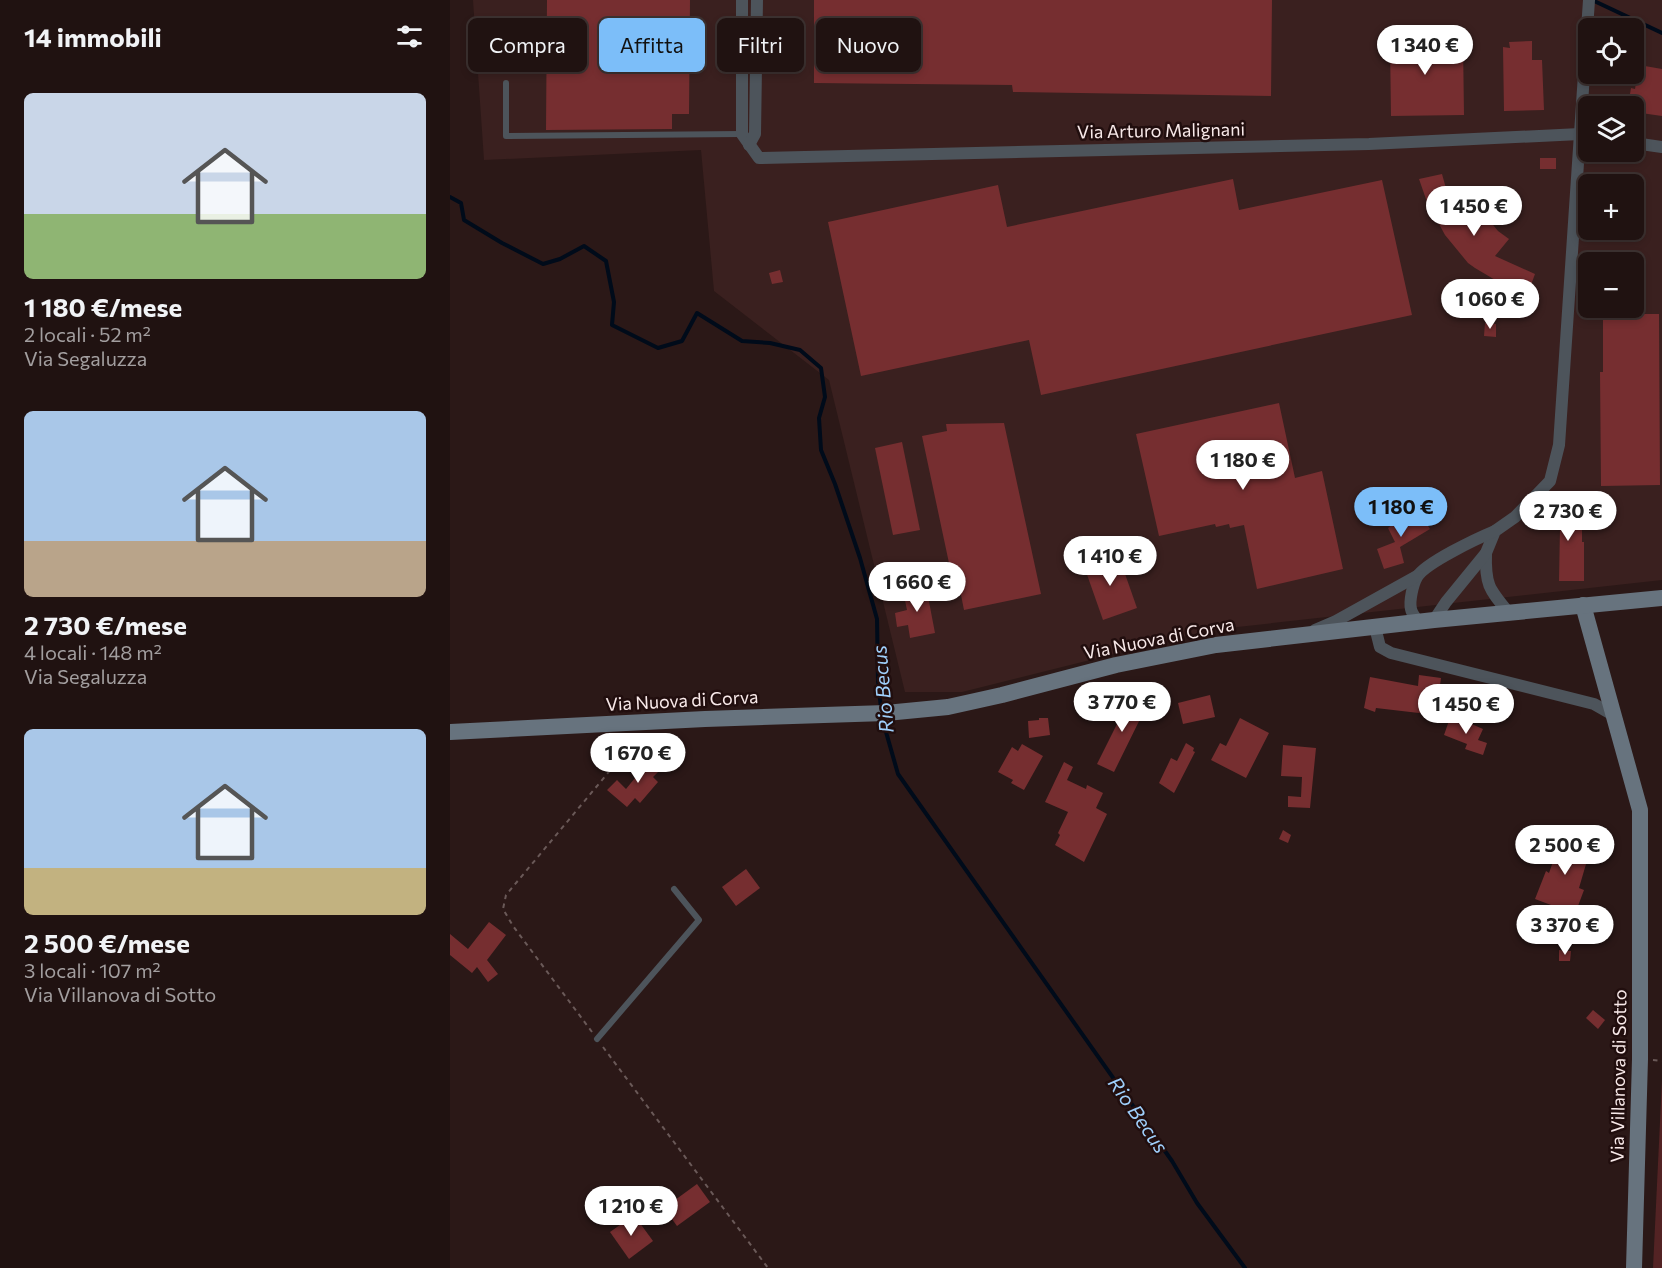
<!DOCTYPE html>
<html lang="it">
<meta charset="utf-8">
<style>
body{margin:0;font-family:Commissioner,sans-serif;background:#281b1a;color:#f1f3f6;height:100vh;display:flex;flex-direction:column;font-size:22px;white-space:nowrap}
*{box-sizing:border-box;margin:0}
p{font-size:20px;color:#a29e9f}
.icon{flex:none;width:33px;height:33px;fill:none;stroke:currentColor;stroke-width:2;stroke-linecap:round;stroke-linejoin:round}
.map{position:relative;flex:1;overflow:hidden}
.drawer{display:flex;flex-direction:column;background:#201211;width:450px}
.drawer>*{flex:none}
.banner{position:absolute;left:18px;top:18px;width:570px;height:54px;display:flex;gap:12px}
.buttons{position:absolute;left:1128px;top:18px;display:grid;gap:12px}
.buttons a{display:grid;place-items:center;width:66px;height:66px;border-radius:9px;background:#201211;box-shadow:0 3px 9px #0003,0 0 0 2px #3d3231;font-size:30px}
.price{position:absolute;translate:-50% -51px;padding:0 14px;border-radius:21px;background:#fff;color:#222;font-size:20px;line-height:39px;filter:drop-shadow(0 2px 3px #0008)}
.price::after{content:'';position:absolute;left:50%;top:36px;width:18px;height:14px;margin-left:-9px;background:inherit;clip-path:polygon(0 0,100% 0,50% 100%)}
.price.current{background:#7cbef9;color:#111}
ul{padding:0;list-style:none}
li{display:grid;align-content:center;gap:12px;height:318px;padding:0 24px}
li span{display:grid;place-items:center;height:186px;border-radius:9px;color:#555}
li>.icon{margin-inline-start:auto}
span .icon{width:108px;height:108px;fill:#fffc;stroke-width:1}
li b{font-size:26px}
h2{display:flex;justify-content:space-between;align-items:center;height:72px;padding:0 24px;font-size:26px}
.chip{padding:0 21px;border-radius:9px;background:#201211;box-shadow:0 3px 9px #0003,0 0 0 2px #3d3231;font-size:21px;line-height:54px}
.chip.current{background:#7cbef9;color:#111}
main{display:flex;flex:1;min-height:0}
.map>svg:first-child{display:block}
.built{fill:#3a201f;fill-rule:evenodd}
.green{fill:#532324}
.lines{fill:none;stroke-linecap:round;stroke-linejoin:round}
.stream{stroke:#000b1a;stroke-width:4}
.building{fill:#762e30}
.path{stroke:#6a5958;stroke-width:2;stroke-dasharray:4.5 4.5;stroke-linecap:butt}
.lane{stroke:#4d545b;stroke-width:6}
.street{stroke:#4d545b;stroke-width:12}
.secondary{stroke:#67737e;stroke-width:16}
.labels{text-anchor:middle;stroke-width:5;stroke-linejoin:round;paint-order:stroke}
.street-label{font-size:18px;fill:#f8e9e9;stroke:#210e0e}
.water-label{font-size:20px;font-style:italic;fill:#9fcffb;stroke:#210e0e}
</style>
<main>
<section class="drawer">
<h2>14 immobili<svg class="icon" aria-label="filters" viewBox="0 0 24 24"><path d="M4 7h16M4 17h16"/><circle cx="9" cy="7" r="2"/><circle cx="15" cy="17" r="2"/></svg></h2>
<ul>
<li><span style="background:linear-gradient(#c9d6e8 65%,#8fb573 0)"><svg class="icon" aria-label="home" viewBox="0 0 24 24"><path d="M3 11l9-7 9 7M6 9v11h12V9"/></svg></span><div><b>1 180 €/mese</b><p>2 locali · 52 m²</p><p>Via Segaluzza</p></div></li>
<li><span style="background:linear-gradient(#a9c7e8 70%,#b9a48a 0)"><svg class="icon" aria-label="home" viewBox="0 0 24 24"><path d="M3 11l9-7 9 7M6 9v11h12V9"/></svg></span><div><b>2 730 €/mese</b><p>4 locali · 148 m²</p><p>Via Segaluzza</p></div></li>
<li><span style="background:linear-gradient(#a9c7e8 75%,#c2b280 0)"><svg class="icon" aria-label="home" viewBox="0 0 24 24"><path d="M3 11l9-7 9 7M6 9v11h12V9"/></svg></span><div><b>2 500 €/mese</b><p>3 locali · 107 m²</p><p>Via Villanova di Sotto</p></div></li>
</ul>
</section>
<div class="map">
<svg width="1212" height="1268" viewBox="0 0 1212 1268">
<rect width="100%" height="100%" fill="#2b1817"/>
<path class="built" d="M23 0H1212V580L760 630 512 692H455L379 380 264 291 251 150 34 160ZM1138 28H1184V74H1138ZM1138 106H1184V152H1138ZM1138 184H1184V230H1138ZM1138 262H1184V308H1138Z"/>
<polygon class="green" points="1212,1080 1212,1268 1203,1268"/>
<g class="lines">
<g class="stream">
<polyline points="1142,0 1212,33"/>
<polyline points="0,197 11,203 14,220 52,243 93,264 110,259 134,246 156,261 164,302 162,325 208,348 232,341 247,313 292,341 320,343 350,350 371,368 375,397 369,418 371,450 385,484 410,558 427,619 428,681 431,708"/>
<polyline points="432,718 448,774 722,1161 747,1203 795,1268"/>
</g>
</g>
<g class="building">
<polygon points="97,0 240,0 239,114 222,114 222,129 96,130"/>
<polygon points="364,0 822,0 821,96 563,92 562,85 364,83"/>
<polygon points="934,29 965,29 966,42 1013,42 1014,115 941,116 940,42 934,42"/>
<polygon points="1082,41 1082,60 1092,60 1094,110 1054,111 1053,47 1060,48 1059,42"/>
<polygon points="1189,65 1212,69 1212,116 1184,112 1184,106 1178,106 1181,88 1185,89"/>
<rect x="1090" y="158" width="16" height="11"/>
<polygon points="992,174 997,192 1007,215 1026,204 1048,231 1059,239 1045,256 1085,274 1078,293 1057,287 1025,268 1018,263 995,235 977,202 969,179"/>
<polygon points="783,179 789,210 932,180 962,315 591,395 579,340 411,376 378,222 548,185 557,227"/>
<polygon points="330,270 333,282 322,284 319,273"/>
<polygon points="1153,314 1209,314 1210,485 1151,486 1150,372 1153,372"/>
<polygon points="1035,323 1046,324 1046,337 1034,336"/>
<polygon points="829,403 845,478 872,471 893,569 807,589 794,525 780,528 779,524 766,527 765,524 709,536 686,434"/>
<polygon points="554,423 591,594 514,610 511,595 506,596 472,436 497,431 496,424"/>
<polygon points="452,442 470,530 443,535 425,448"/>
<polygon points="960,511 964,518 970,514 980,529 950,547 954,563 934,569 927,549 945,542 938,528 942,525 939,520 950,513 952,516"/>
<polygon points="1132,512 1135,513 1136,525 1132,525 1132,542 1134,542 1134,581 1109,581 1110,527 1086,528 1085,514"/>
<polygon points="668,554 687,608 653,620 634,566"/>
<polygon points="476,586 485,633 460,638 458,625 447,627 445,613 457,610 453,591"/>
<polygon points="969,675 991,678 986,715 926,708 925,712 914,708 920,677 968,686"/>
<polygon points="692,695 695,709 664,772 647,764 672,714 670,703"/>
<polygon points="760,695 765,717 733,724 728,703"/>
<polygon points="1001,715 1033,729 1028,740 1037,743 1033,755 1015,749 1017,744 994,735"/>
<polygon points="589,718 598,718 600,735 579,738 578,721 589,720"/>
<polygon points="790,718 819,733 796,778 761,760 770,743 776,746"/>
<polygon points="736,743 744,748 743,751 745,752 724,793 709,783 721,758 727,761"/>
<polygon points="572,744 593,756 574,790 561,783 563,780 548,772 562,747 568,751"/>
<polygon points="833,745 866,748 860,808 838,807 838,796 851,797 852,777 831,776"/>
<polygon points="203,756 214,766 203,777 208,782 190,803 185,798 177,807 157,790 167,780 176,789"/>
<polygon points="614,762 623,767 617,780 636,789 637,785 653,793 646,808 657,814 634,862 605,845 610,835 608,833 618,812 595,802"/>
<polygon points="833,830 841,835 838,843 829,839"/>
<polygon points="1112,836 1141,847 1129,888 1134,890 1125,914 1085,899 1096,871 1099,873"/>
<polygon points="296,869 310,888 286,906 272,887"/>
<polygon points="39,922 56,935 37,960 48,974 38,982 27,967 22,973 0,955 0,934 18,949"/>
<polygon points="1109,950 1121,951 1120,961 1109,961"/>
<polygon points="1143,1010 1155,1020 1148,1029 1136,1018"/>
<polygon points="247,1184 260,1202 227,1226 214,1208"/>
<polygon points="184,1215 203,1241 179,1259 160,1232"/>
</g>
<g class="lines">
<g class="path">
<polyline points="142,1032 63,926 53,909 56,895 188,737"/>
<polyline points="153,1047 318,1268"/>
<polyline points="1203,1060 1212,1061"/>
</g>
<g class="lane">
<polyline points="56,83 56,136 292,134"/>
<polyline points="147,1039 249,920 224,889"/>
</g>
<g class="street">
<polyline points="292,0 292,134 309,158 919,144 1130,134 1138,136"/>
<polyline points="1184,143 1212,147"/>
<polyline points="299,145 305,134 307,0"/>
<path d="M1036 553C1035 585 1039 589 1059 613"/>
<polyline points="984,620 996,602 1036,553 1045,531 1065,517 1100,481 1109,445 1139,0"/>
<path d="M968 622C966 618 962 614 961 609 959 601 963 584 967 577 975 563 1028 538 1045 531"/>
<polyline points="925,627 930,647 941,653 1144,704 1165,716"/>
<polyline points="865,630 886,621 967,576"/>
</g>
<g class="secondary">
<polyline points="1133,605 1190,810 1190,1059 1184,1268"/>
<polyline points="0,732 255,719 436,713 498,707 552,695 666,665 766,645 984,620 1212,598"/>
</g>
</g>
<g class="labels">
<g class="street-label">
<text transform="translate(711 131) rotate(-1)" y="6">Via Arturo Malignani</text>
<text transform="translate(709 639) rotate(-11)" y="6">Via Nuova di Corva</text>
<text transform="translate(232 701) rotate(-3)" y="6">Via Nuova di Corva</text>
<text transform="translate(1169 1076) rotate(-89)" y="6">Via Villanova di Sotto</text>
</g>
<g class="water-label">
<text transform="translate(433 689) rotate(-95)" y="7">Rio Becus</text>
<text transform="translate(688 1115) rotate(55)" y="7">Rio Becus</text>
</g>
</g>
</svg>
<div class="buttons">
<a><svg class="icon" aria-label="locate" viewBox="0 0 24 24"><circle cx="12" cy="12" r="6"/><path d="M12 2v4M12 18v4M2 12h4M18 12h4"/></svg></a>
<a><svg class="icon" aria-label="layers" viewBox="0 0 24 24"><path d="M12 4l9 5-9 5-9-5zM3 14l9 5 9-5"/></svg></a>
<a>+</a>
<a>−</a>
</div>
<b class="price" style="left:975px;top:76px">1 340 €</b>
<b class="price" style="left:1024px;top:237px">1 450 €</b>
<b class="price" style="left:1040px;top:330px">1 060 €</b>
<b class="price" style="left:793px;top:491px">1 180 €</b>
<b class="price current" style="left:951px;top:538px">1 180 €</b>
<b class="price" style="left:1118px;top:542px">2 730 €</b>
<b class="price" style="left:660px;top:587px">1 410 €</b>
<b class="price" style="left:467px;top:613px">1 660 €</b>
<b class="price" style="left:672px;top:733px">3 770 €</b>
<b class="price" style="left:1016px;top:735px">1 450 €</b>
<b class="price" style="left:188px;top:784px">1 670 €</b>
<b class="price" style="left:1115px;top:876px">2 500 €</b>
<b class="price" style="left:1115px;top:956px">3 370 €</b>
<b class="price" style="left:181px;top:1237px">1 210 €</b>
<div class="banner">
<a class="chip">Compra</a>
<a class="chip current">Affitta</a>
<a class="chip">Filtri</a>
<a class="chip">Nuovo</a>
</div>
</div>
</main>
